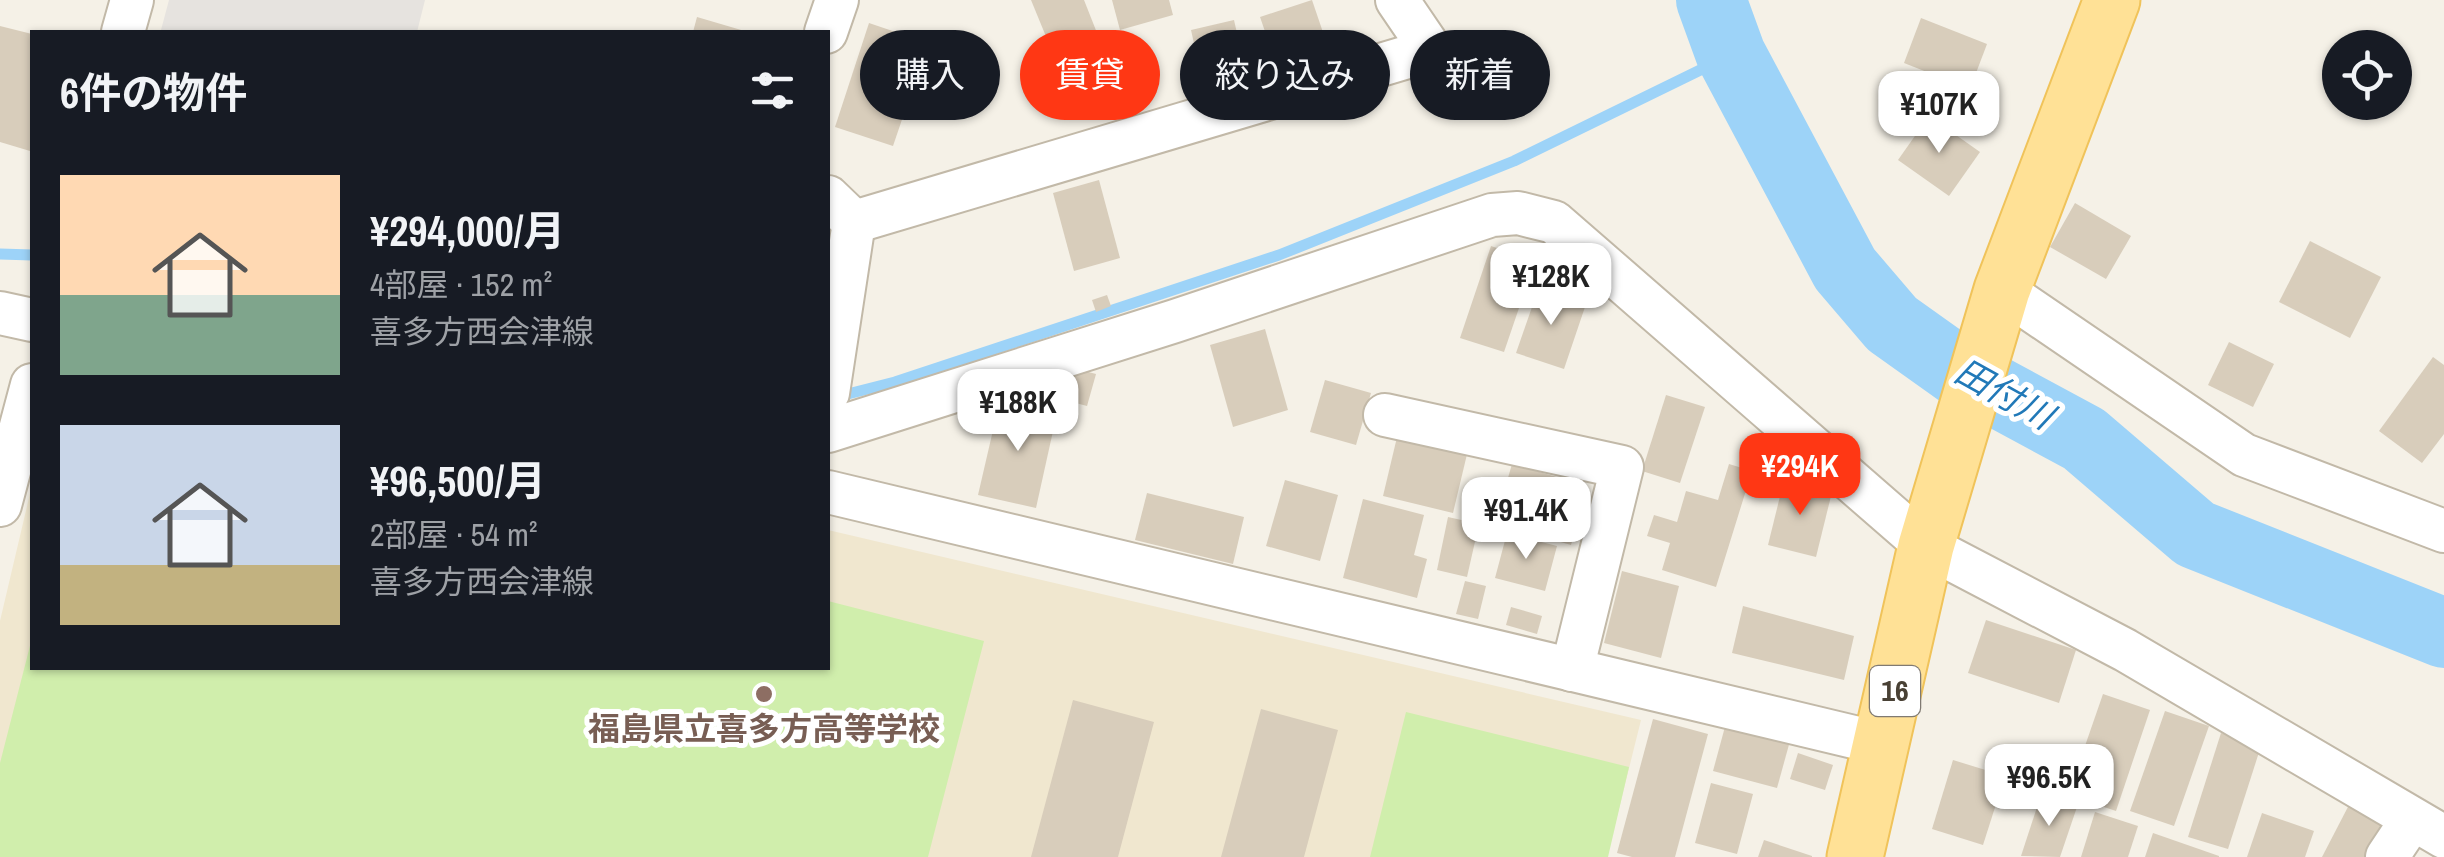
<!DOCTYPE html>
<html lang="ja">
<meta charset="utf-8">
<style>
body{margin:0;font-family:"Archivo Narrow","Noto Sans JP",sans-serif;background:#242831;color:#f1f3f6;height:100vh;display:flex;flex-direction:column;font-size:38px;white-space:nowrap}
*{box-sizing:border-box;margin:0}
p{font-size:32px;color:#9ea1a6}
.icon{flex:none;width:55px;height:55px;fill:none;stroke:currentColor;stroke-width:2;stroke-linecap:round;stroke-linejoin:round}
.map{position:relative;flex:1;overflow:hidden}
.sheet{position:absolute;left:30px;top:30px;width:800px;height:640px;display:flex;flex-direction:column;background:#171b24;border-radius:0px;box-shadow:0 2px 8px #0004}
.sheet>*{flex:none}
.top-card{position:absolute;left:860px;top:30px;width:950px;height:90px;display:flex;gap:20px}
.buttons{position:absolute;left:2322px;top:30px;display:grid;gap:20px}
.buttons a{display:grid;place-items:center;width:90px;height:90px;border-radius:50%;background:#171b24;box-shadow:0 2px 8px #0004;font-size:50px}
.price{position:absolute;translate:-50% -85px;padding:0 22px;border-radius:20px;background:#fff;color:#222;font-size:32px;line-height:65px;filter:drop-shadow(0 2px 5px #0008)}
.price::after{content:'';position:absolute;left:50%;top:60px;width:30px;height:22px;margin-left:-15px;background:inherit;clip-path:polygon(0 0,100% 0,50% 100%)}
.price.active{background:#ff3714;color:#fff}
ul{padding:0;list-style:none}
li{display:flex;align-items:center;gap:30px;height:250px;padding:0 30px}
li span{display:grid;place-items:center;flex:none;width:280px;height:200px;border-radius:0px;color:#555}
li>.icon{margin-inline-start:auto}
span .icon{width:120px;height:120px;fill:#fffc;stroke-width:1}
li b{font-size:42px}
h2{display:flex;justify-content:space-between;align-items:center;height:120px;padding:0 30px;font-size:42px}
.pill{padding:0 35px;border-radius:45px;background:#171b24;box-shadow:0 2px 8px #0004;font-size:35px;line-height:90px}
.pill.active{background:#ff3714;color:#fff}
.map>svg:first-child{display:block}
.education{fill:#f0e7cf}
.green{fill:#d0eeac}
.parking{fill:#e6e3df}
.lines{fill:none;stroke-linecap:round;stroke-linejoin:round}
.stream{stroke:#9dd3f8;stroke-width:11}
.river{stroke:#9dd3f8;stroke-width:70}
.building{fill:#d8cdbb}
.street-casing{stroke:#c2b9a8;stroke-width:46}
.primary-casing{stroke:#f0c35a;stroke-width:59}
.street{stroke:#fff;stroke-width:42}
.primary{stroke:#ffe196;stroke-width:55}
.education-dot{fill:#8d6e63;stroke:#fff;stroke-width:4}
.labels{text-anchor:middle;stroke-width:10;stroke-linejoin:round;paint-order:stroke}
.shield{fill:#fff;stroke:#807a72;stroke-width:2.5}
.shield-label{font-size:30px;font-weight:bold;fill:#494135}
.education-label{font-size:32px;font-weight:bold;fill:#785e54;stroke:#fff}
.water-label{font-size:35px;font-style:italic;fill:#2179b8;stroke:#fff}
</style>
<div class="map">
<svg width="2444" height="857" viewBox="0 0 2444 857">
<rect width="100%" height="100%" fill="#f5f1e7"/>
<polygon class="education" points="32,485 32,668 828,668 828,530 1641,720 1607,857 0,857 0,621"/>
<g class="green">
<polygon points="828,601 984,641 928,857 0,857 0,763 32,638 32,668 828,668"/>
<polygon points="1406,712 1629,767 1608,857 1370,857"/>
</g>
<polygon class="parking" points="169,0 425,0 417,32 171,32 161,30"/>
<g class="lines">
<g class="stream">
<polyline points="0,254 32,255"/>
<polyline points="836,397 895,382 1279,255 1514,161 1731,55"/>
</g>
<polyline class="river" points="1711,0 1731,55 1845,269 1892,324 1958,371 2084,439 2195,534 2444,633"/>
</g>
<g class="building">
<polygon points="1031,0 1084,0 1099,38 1054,56"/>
<polygon points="1112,0 1169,0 1173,15 1120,30"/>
<polygon points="1312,0 1330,53 1278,69 1260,17"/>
<polygon points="697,17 748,32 693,32"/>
<polygon points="1921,18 1987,44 1970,89 1904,63"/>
<polygon points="1234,20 1248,82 1205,92 1191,30"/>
<polygon points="869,23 928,43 893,146 835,127"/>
<polygon points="0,26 32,34 30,151 0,142"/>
<polygon points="1929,116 1980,152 1949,196 1898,160"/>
<polygon points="1099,180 1120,258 1074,271 1053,193"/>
<polygon points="2075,203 2131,236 2106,279 2050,247"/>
<polygon points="2310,241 2381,277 2350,338 2279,302"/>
<polygon points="1491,246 1535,261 1504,352 1460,338"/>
<polygon points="1553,249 1573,259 1564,281 1542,271"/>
<polygon points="1539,287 1586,304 1564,369 1516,353"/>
<polygon points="1107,295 1111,306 1096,312 1092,300"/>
<polygon points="1265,329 1288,410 1233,427 1210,345"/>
<polygon points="2229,342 2274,364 2253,407 2208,385"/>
<polygon points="2433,357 2444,365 2444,434 2422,463 2379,431"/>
<polygon points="1077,369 1096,374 1087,406 1068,401"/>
<polygon points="1325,380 1371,393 1356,445 1310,432"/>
<polygon points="1666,395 1705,407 1680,483 1642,471"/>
<polygon points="1000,400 1057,413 1036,508 978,495"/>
<polygon points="1398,433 1468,450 1453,513 1383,496"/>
<polygon points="1512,464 1588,486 1571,545 1495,523"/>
<polygon points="1729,464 1752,471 1716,587 1662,570 1670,543 1647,536 1654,515 1677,522 1686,491 1718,500"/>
<polygon points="1285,480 1338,495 1320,561 1266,546"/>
<polygon points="1784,480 1832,492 1816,557 1768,545"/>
<polygon points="1147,493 1244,517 1233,564 1135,540"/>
<polygon points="1363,499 1424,515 1414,555 1427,559 1417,598 1343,578"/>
<polygon points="1448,517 1479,524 1467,577 1437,570"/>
<polygon points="1507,533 1557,546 1545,591 1495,578"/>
<polygon points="1622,571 1679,586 1661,658 1604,643"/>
<polygon points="1465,581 1486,586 1478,619 1456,614"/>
<polygon points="1743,606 1854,636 1844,680 1732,653"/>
<polygon points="1511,607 1542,616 1537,634 1506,625"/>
<polygon points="1986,620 2076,650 2059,703 1968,673"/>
<polygon points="2103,694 2150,710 2116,811 2068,795"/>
<polygon points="1073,700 1154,722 1118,857 1031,857"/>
<polygon points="1261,709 1338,730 1304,857 1221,857"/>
<polygon points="2165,711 2209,726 2174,826 2130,811"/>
<polygon points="1653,719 1708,734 1675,857 1632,857 1617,853"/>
<polygon points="1726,723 1790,741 1777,788 1713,771"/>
<polygon points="2221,733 2261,746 2228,849 2188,837"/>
<polygon points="1798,753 1833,765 1825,790 1790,779"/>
<polygon points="1953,760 2005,776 1983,845 1932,829"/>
<polygon points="1711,783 1753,794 1737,854 1695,843"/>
<polygon points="2041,795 2077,807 2060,857 2021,856"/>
<polygon points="2350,803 2385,822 2367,857 2322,857"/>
<polygon points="2095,812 2138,826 2128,857 2081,857"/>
<polygon points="2262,813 2314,831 2305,857 2247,857"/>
<polygon points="2153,833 2219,856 2219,857 2145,857"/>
<polygon points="1764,840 1812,856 1812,857 1758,857"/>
</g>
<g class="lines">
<g class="street-casing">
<g id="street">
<polyline points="123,32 132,0"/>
<polyline points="826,32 837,0"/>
<polyline points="828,197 854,222"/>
<polyline points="854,222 1431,50 1397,0"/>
<polyline points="2002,290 2244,455 2444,531"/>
<polyline points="0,313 32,320"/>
<polyline points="828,393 854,222"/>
<polyline points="1385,415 1622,467 1572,670"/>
<polyline points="828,431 1175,321 1492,215 1518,213 1554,222 1926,546 2125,650 2444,837"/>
<polyline points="828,492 1883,744"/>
<polyline points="0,505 32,385"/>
<polyline points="2387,857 2411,821"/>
</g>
</g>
<g class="primary-casing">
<polyline id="primary" points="1855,857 1926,546 2002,290 2112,0"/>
</g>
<use href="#street" class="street"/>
<use href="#primary" class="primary"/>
</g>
<circle class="education-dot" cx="764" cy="694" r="10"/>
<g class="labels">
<rect class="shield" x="1870" y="666" width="50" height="50" rx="8"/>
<g class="shield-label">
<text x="1895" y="701">16</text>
</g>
<g class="education-label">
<text x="764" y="740">福島県立喜多方高等学校</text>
</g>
<g class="water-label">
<text transform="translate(2004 394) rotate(29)" y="12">田付川</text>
</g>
</g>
</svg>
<div class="buttons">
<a><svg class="icon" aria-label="locate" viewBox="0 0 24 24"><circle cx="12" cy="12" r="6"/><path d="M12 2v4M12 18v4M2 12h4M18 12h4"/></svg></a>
</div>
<b class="price" style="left:1939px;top:156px">¥107K</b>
<b class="price" style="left:1551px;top:328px">¥128K</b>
<b class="price" style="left:1018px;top:454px">¥188K</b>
<b class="price active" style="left:1800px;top:518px">¥294K</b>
<b class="price" style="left:1526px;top:562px">¥91.4K</b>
<b class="price" style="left:2049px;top:829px">¥96.5K</b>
<div class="top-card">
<a class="pill">購入</a>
<a class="pill active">賃貸</a>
<a class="pill">絞り込み</a>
<a class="pill">新着</a>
</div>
<section class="sheet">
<h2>6件の物件<svg class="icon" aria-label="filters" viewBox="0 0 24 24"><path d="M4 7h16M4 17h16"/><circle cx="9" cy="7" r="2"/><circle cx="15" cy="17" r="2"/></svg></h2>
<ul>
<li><span style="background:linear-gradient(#ffd9b3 60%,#7fa58c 0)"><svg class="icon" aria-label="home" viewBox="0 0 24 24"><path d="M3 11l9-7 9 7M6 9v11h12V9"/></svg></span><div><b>¥294,000/月</b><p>4部屋 · 152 m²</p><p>喜多方西会津線</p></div></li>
<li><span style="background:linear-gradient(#c9d6e8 70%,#c2b280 0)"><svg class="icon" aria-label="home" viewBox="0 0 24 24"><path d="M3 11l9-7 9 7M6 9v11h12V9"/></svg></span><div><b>¥96,500/月</b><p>2部屋 · 54 m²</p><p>喜多方西会津線</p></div></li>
</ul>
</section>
</div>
